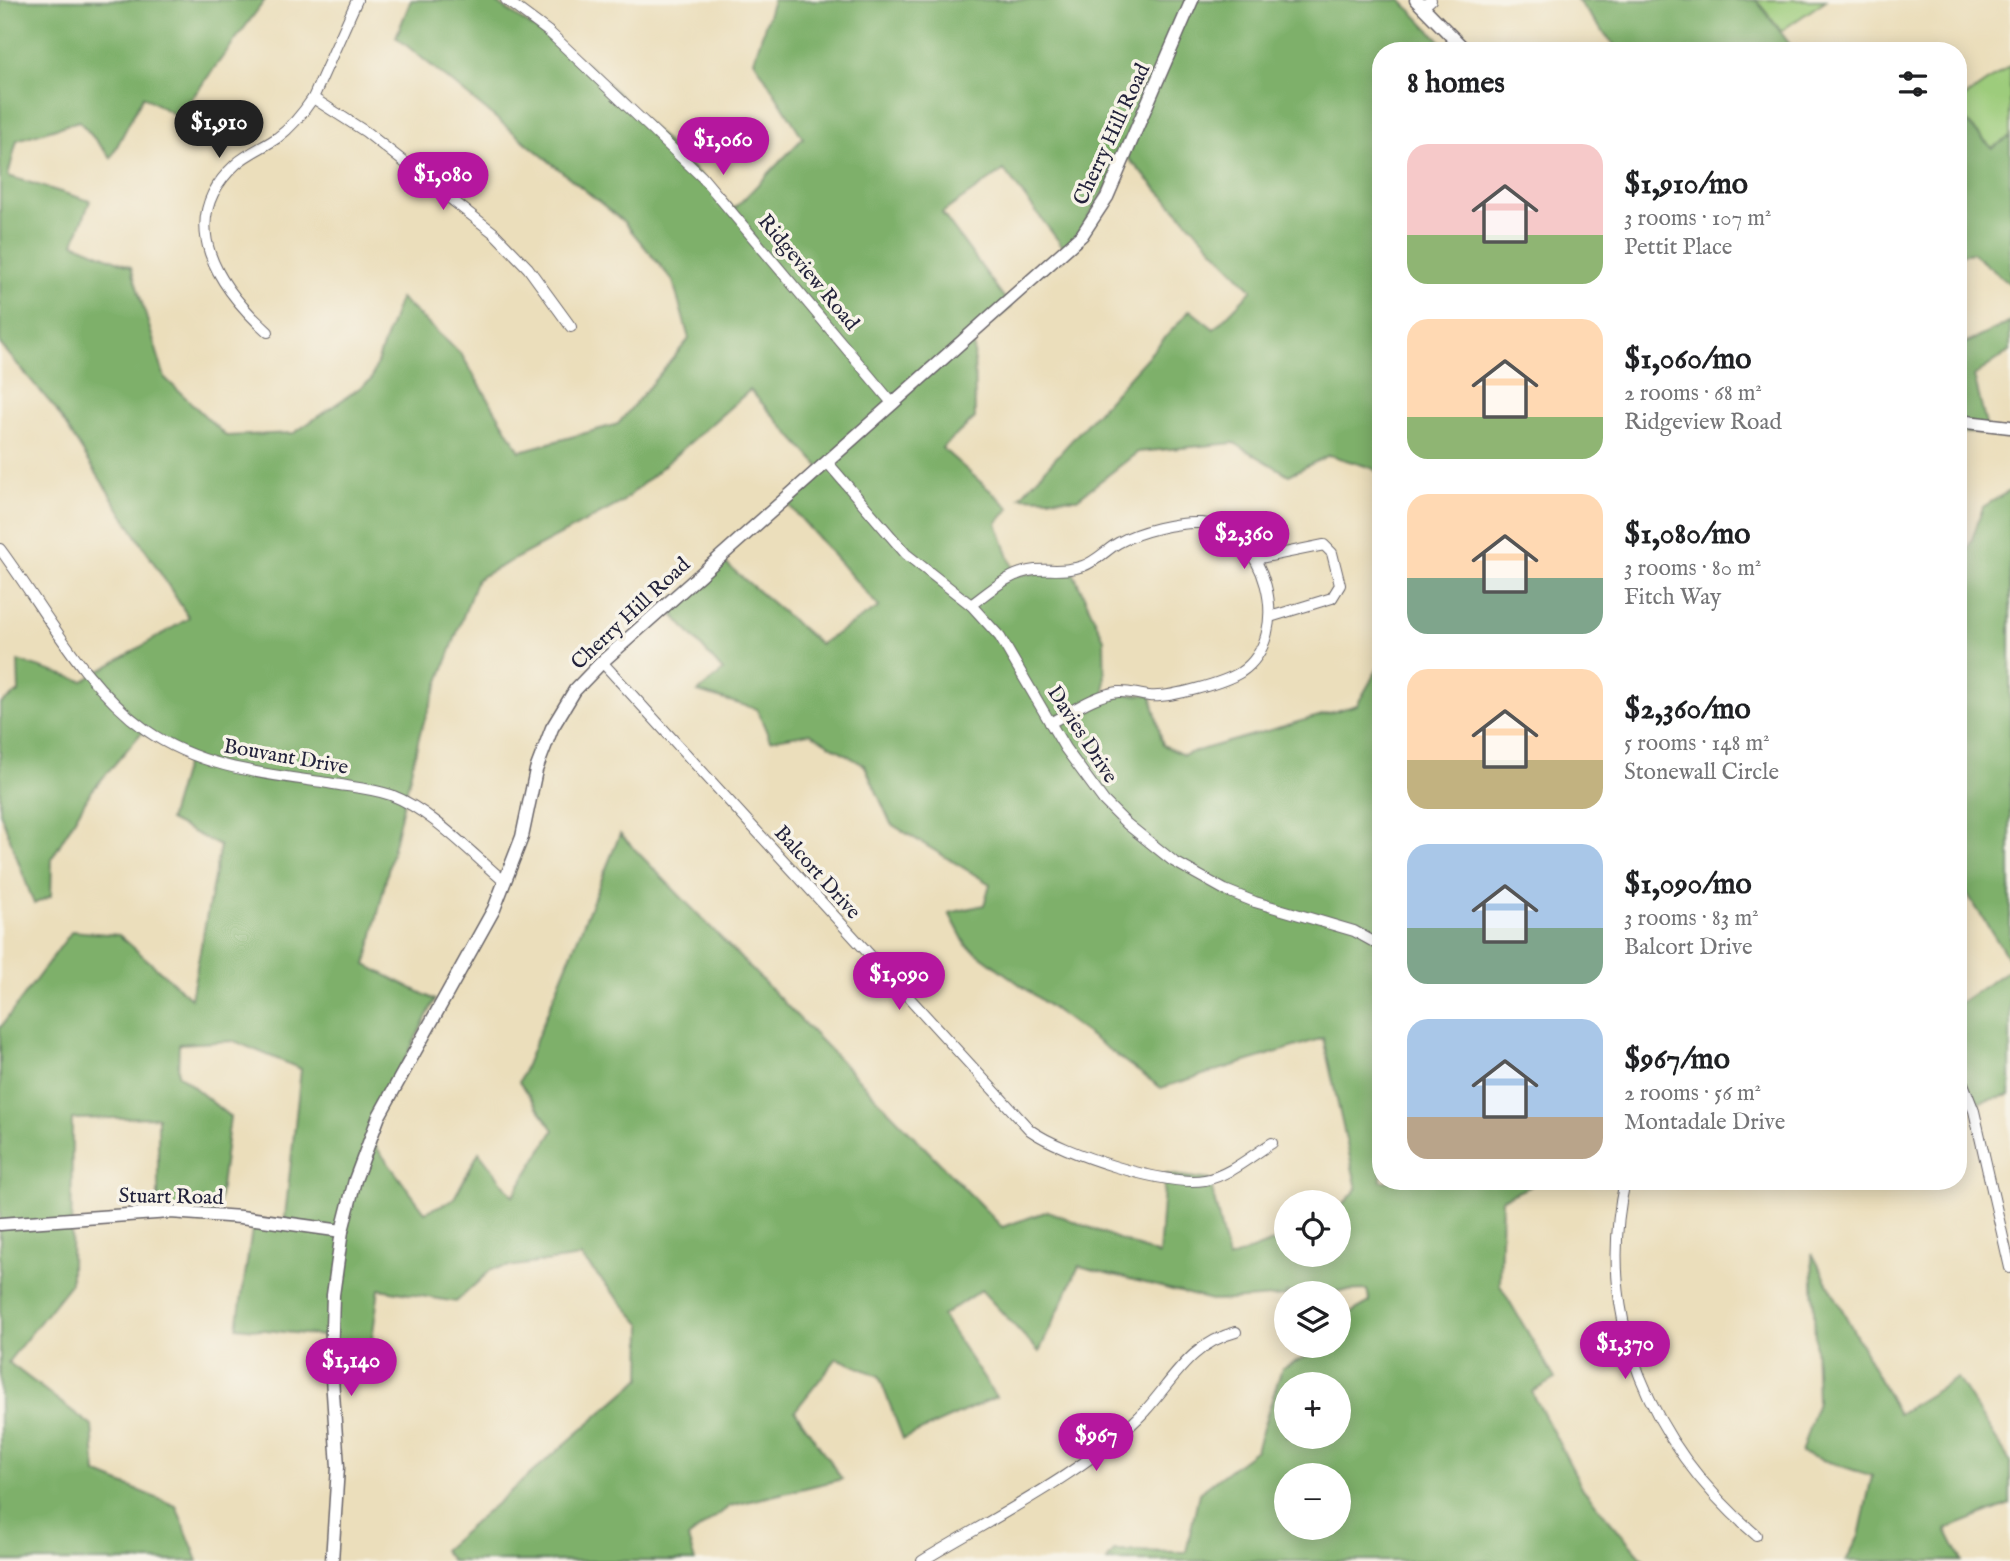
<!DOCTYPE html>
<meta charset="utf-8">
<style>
body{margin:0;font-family:"IM FELL English",serif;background:#f2f2f2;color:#202124;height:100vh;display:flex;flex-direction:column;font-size:26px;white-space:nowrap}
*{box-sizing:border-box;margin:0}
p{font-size:23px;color:#757577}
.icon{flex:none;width:38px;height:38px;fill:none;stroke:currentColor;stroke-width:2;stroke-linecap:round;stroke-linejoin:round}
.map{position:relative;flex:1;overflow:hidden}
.panel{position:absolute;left:1372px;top:42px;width:595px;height:1148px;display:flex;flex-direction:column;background:#fff;border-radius:28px;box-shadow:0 4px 18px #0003}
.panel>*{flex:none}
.tools{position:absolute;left:1274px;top:1190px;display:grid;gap:14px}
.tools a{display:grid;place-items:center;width:77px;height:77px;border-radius:50%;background:#fff;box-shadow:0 4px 18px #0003;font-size:35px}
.price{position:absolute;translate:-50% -60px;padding:0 16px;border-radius:24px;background:#b5179e;color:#fff;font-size:23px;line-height:46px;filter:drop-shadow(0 2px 4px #0008)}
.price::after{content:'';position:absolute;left:50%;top:42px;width:21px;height:16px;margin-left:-10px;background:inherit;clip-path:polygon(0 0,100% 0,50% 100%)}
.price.active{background:#222;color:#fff}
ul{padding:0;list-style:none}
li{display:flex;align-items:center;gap:21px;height:175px;padding:0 35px}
li span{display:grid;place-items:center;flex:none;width:196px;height:140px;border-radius:21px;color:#555}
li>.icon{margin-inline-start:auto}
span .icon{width:84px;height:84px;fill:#fffc;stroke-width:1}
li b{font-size:30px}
h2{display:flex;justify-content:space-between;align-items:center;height:84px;padding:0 35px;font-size:30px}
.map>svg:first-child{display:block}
.green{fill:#9dcc7b;stroke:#60775b;stroke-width:2}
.forest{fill:#7eb06b;stroke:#506953;stroke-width:2;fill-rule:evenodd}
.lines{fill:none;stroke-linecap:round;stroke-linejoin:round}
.minor-casing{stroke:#686468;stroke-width:12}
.tertiary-casing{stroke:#686468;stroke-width:15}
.minor{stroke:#fff;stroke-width:10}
.tertiary{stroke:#fff;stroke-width:12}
.labels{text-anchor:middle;stroke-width:7;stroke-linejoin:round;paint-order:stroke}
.street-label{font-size:21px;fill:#22223b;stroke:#f7f3e8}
</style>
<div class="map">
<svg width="2010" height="1561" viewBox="0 0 2010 1561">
<rect width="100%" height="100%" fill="#f7f3e8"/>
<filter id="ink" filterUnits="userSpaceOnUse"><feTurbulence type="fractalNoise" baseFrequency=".0143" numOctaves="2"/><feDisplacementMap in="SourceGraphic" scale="14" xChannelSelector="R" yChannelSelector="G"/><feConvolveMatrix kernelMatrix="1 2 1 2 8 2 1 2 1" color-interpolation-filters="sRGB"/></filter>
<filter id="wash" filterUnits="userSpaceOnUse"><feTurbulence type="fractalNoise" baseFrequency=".00686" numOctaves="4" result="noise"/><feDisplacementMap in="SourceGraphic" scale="28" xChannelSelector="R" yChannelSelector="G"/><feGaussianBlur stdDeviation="1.57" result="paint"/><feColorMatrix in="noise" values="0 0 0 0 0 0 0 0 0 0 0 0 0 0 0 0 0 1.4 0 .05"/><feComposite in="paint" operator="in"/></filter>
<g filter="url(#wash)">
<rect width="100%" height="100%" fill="#ebdebb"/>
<g class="green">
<polygon points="1756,0 1826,0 1781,31"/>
<polygon points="2010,66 2010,137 1992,148 1958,113 1958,102"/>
</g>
<g class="forest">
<path d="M0 0H265L178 117 143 96 111 158 79 121 17 140 8 176 90 201 74 243 131 267 165 378 226 436 294 433 371 380 400 298 461 354 520 451 618 424 689 339 673 281 624 222 396 37 411 0H493L594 70 734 209 803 138 754 60 773 0H1401L1450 51H1381V475L1372 468 1329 455 1289 475 1234 443 1138 452 1077 499 1020 497 1190 310 1214 329 1252 290 1126 156 1067 252 1004 170 942 213 1011 307 974 337 975 418 942 448 1010 508 997 523 1015 575 1072 570 1104 639 1105 694 1151 695 1163 745 1183 755 1357 705 1381 663V1181H1533L1531 1186 1502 1199 1500 1285 1555 1379 1532 1392 1583 1489 1645 1561H1107L1114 1551 1186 1552 1199 1493 1256 1450 1282 1368 1329 1346H1339V1319L1370 1302 1367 1290 1286 1293V1296L1215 1301 1079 1266 1039 1352 981 1290 942 1316 996 1397 903 1439 879 1376 837 1358 795 1411 842 1479 730 1506 688 1538 695 1561H452L443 1550 641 1378 642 1325 581 1257 492 1269 456 1302 379 1289 371 1347 333 1370 332 1337 237 1327 253 1223 284 1226 301 1069 234 1041 179 1044 178 1074 230 1117 217 1218 158 1214V1117L72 1119 71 1283 8 1362 92 1426 96 1473 176 1506 198 1561H0V1028L72 931 119 935 191 998 220 846 169 820 188 755 142 732 90 793 52 858 51 896 34 904 0 812V704L19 692 18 661 83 681 189 618 54 407 0 344ZM750 390 824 472 788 504 879 607 820 644 723 561 668 609 723 671 698 692 757 709 770 740 810 733 865 766 891 824 990 884 984 905 949 913 966 945 1161 1088 1323 1038 1357 1189 1339 1209V1255H1286V1237L1228 1259 1210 1180 1165 1174 1159 1255 1048 1211 1002 1227 620 834 519 1082 554 1130 513 1196 479 1152 453 1200 425 1212 367 1135 435 1000 366 965 420 733 477 579 621 503ZM1286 1384H1339V1437H1286ZM1286 1475H1339V1528H1286Z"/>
<polygon points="1577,0 1756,0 1795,51 1619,51"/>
<polygon points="1958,113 1992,148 2010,137 2010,284 1972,253 1958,255"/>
<polygon points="2010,322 2010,351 1974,376 1988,433 1958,433 1958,347"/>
<polygon points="2009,491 2010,492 2010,961 1963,887 1958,884 1958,566 1962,568 1983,507"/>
<polygon points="2010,969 2010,1095 1972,1104 1958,1081 1958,1004"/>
<polygon points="1812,1253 1898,1414 1957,1378 2010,1461 2010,1504 1946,1529 1962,1561 1846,1561 1859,1536 1872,1476 1801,1453 1817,1402"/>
</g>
</g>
<g filter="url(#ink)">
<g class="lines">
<g class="minor-casing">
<g id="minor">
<polyline points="506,0 549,32 702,177 893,404"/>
<polyline points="1423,7 1431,0"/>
<polyline points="313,98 366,132 494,233 528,268 571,327"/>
<path d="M268 332C219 288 173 222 236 164 248 153 264 147 277 138 292 127 303 113 313 98L357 0"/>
<polyline points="827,462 906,554 971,605 1000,637 1065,748 1104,801 1127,824 1173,861 1225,890 1255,902 1354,931 1381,946"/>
<path d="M0 549C46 611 82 684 146 730 200 768 265 774 328 783 349 787 371 788 391 795 431 810 472 854 505 882"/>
<polyline points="1255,559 1324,545 1332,553 1340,585 1332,598 1270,617"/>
<path d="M971 605C990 591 1010 572 1035 570 1052 569 1066 572 1083 566 1097 561 1106 550 1118 543 1139 531 1177 522 1201 523 1266 527 1295 635 1241 672 1224 683 1170 698 1149 696 1138 695 1129 691 1118 692 1094 695 1071 712 1050 723"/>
<path d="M602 662 1030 1130C1064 1154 1166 1187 1205 1180 1230 1175 1251 1156 1272 1143"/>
<polyline points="1958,1071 1974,1111 2010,1268"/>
<path d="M1625 1181C1594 1319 1652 1446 1756 1535"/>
<path d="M922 1561C994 1517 1087 1472 1145 1411 1174 1379 1190 1344 1236 1332"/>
</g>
</g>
<g class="tertiary-casing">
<g id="tertiary">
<polyline points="1416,0 1466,51"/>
<polyline points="1958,421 2010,427"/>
<polyline points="0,1224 170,1212 241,1217 342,1231"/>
<polyline points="332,1561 338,1467 331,1363 333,1295 342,1231 355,1180 379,1116 494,909 522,837 536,770 552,728 575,690 602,662 1082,235 1107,197 1192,0"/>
</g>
</g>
<use href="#minor" class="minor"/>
<use href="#tertiary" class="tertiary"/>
</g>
</g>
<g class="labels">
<g class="street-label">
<text transform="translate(1111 134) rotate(-65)" y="7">Cherry Hill Road</text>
<text transform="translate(809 272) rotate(50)" y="7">Ridgeview Road</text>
<text transform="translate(630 613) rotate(-43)" y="7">Cherry Hill Road</text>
<text transform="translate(1083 734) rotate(57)" y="7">Davies Drive</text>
<text transform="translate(286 756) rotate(10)" y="7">Bouvant Drive</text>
<text transform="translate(818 872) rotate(48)" y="7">Balcort Drive</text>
<text transform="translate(171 1196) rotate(1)" y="7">Stuart Road</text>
</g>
</g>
</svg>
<div class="tools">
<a><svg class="icon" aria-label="locate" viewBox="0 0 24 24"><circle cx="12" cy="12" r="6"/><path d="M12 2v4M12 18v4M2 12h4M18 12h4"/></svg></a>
<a><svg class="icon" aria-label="layers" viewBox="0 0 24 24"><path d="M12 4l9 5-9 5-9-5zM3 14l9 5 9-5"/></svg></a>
<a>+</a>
<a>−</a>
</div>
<b class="price active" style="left:219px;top:160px">$1,910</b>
<b class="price" style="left:723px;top:177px">$1,060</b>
<b class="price" style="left:443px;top:212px">$1,080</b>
<b class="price" style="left:1244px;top:571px">$2,360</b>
<b class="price" style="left:899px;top:1012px">$1,090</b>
<b class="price" style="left:1625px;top:1381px">$1,370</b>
<b class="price" style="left:351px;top:1398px">$1,140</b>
<b class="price" style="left:1096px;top:1473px">$967</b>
<section class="panel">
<h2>8 homes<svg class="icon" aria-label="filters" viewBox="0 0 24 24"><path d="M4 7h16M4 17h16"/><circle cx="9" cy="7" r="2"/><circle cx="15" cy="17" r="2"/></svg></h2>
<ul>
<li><span style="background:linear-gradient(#f6c9c9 65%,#8fb573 0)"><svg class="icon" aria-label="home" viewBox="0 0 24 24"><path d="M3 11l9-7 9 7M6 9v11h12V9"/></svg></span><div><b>$1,910/mo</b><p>3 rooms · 107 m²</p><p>Pettit Place</p></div></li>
<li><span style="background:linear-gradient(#ffd9b3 70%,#8fb573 0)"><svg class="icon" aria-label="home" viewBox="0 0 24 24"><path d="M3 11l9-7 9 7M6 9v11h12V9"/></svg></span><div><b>$1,060/mo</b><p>2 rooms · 68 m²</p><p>Ridgeview Road</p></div></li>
<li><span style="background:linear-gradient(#ffd9b3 60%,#7fa58c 0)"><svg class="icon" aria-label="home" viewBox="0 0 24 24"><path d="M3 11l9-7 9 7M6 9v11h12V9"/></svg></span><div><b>$1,080/mo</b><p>3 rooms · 80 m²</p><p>Fitch Way</p></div></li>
<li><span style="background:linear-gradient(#ffd9b3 65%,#c2b280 0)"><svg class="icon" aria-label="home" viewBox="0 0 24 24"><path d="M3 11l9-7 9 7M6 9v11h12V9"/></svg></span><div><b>$2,360/mo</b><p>5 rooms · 148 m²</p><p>Stonewall Circle</p></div></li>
<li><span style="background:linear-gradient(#a9c7e8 60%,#7fa58c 0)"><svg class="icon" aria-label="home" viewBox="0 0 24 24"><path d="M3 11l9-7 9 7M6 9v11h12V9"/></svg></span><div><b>$1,090/mo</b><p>3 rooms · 83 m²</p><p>Balcort Drive</p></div></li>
<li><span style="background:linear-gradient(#a9c7e8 70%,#b9a48a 0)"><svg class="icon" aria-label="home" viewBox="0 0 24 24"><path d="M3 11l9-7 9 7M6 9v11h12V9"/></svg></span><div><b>$967/mo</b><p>2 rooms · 56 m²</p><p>Montadale Drive</p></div></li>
</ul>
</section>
</div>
